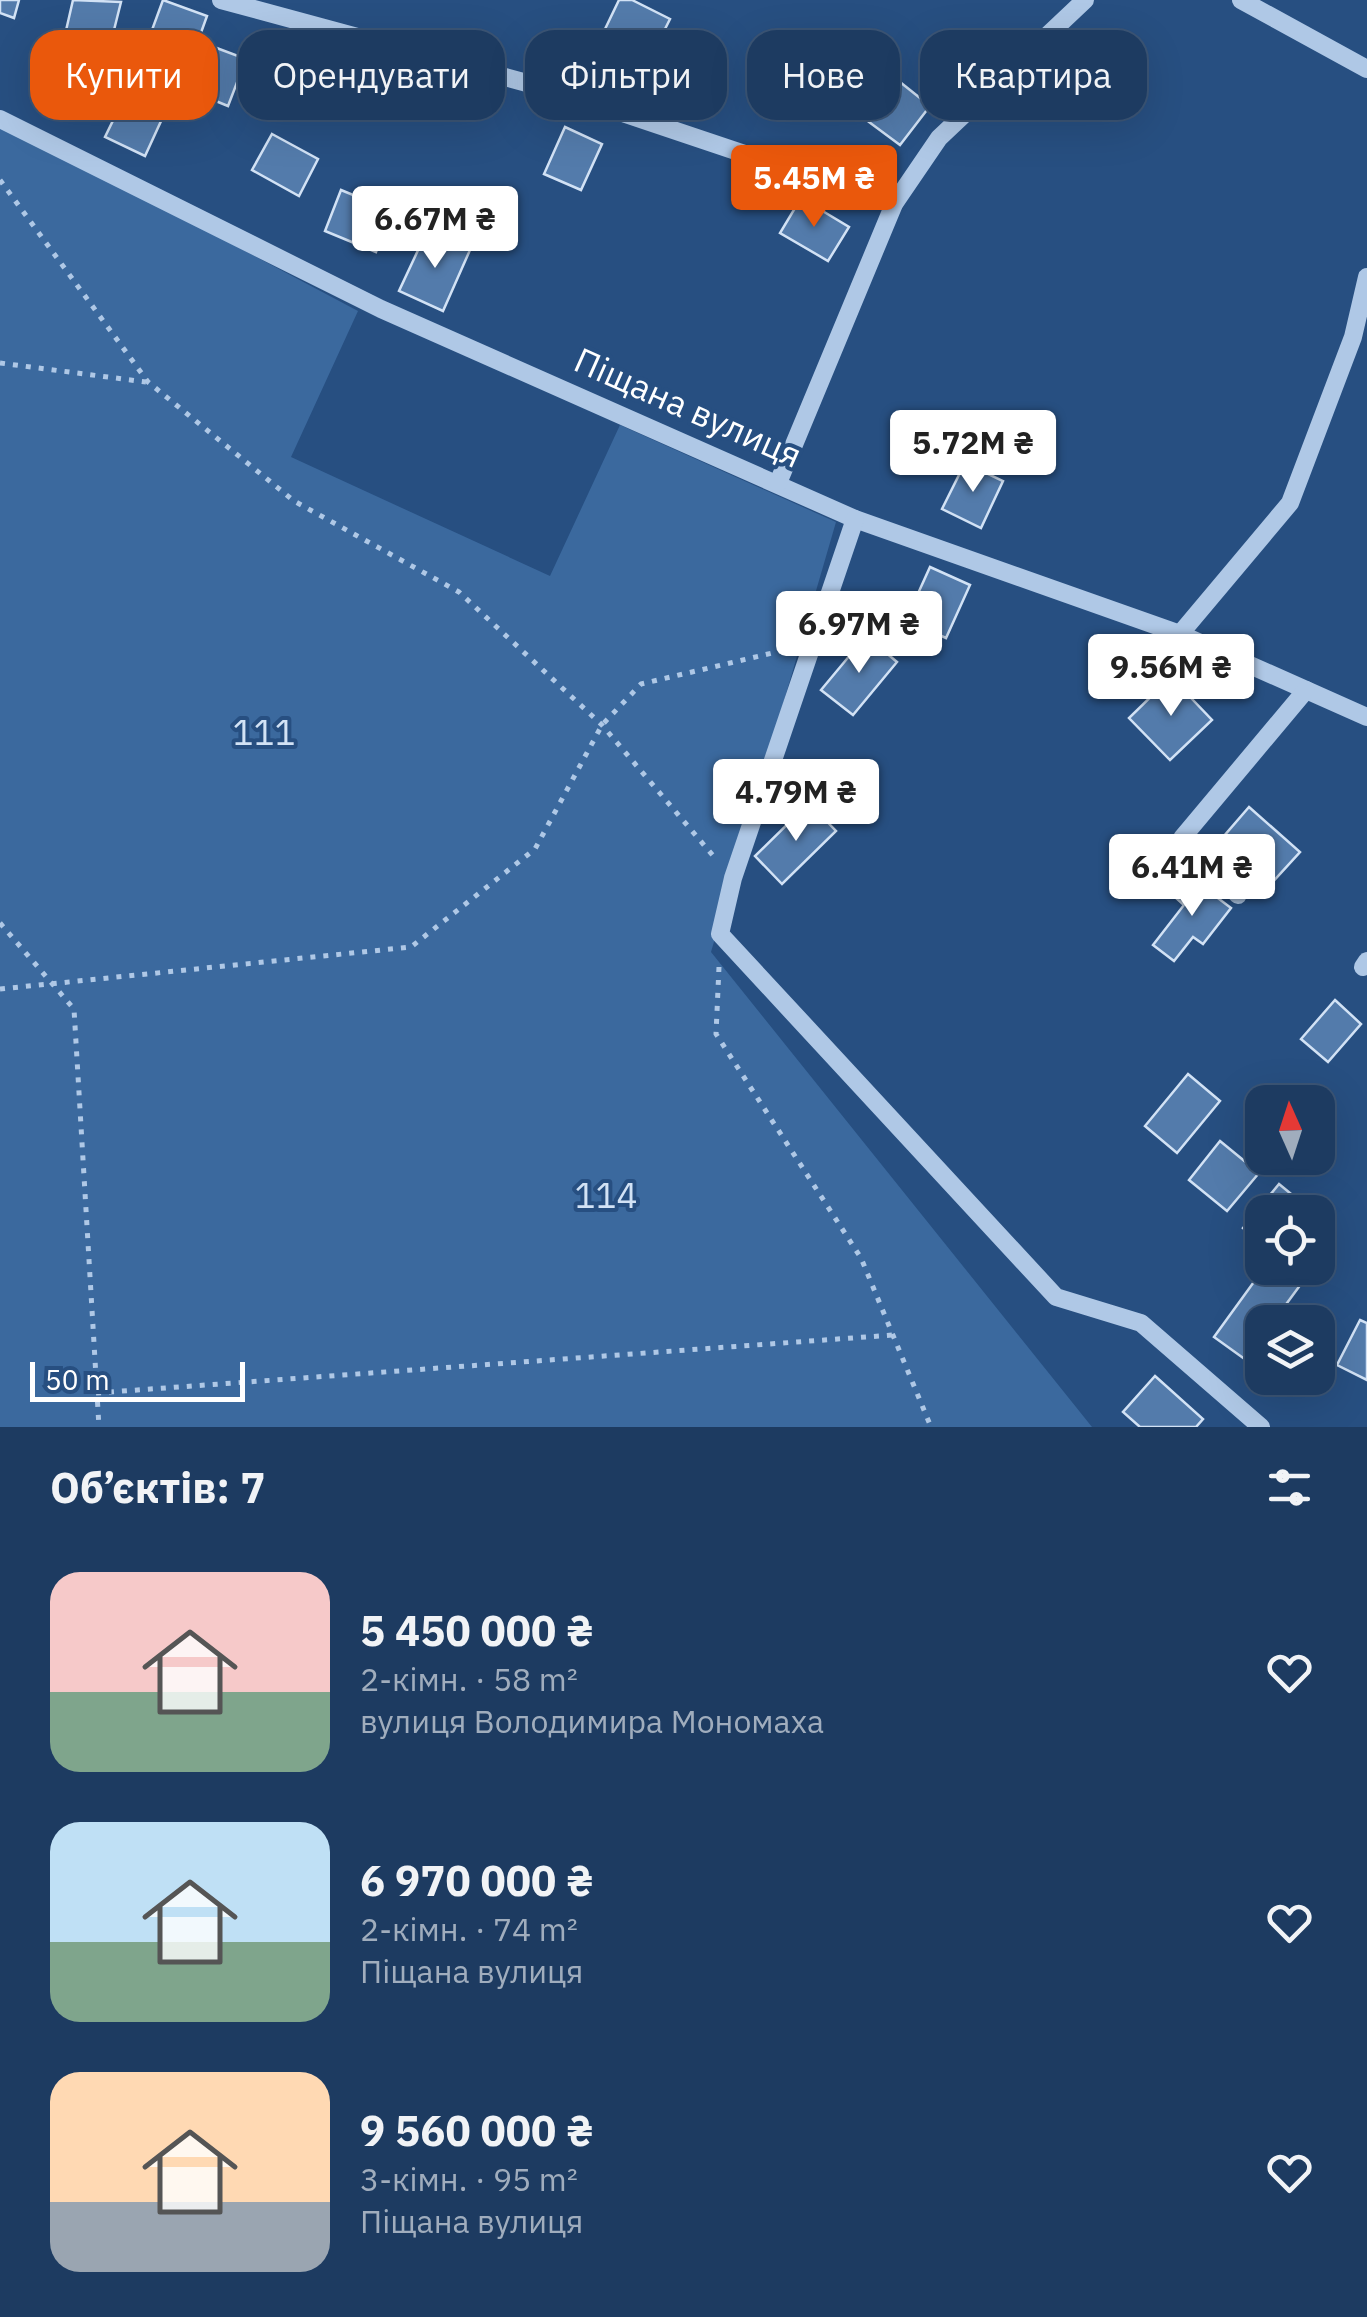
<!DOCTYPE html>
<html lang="uk">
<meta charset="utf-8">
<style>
body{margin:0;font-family:"IBM Plex Sans",sans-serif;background:#2a466a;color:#f1f3f6;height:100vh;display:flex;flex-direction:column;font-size:38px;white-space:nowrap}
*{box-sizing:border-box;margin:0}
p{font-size:32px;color:#a0adbd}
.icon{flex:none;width:55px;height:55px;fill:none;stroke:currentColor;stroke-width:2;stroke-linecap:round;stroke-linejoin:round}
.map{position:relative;height:1427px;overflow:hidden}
.side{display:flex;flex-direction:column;background:#1d3b61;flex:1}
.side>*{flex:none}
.hud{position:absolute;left:30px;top:30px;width:1308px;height:90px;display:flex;gap:20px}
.needle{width:65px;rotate:357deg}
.tools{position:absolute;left:1245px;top:1085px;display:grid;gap:20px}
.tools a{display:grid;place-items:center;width:90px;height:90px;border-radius:20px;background:#1d3b61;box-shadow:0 10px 40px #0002,0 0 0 2px #3b5576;font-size:50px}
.scale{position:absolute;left:30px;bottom:25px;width:215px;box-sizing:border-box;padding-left:10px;border:5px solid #fff;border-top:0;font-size:28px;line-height:35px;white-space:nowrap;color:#fff;-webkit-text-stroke:8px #274f81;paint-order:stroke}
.price{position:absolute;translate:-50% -85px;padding:0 22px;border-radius:10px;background:#fff;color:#222;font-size:32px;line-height:65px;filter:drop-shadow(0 2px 5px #0008)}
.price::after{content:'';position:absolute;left:50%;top:60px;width:30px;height:22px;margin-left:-15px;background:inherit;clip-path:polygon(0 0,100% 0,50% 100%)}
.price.selected{background:#ea580c;color:#fff}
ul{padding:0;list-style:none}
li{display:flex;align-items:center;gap:30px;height:250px;padding:0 50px}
li span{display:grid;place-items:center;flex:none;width:280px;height:200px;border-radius:30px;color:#555}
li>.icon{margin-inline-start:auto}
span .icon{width:120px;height:120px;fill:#fffc;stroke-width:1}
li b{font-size:42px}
h2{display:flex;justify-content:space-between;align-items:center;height:120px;padding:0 50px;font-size:42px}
.pill{padding:0 35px;border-radius:30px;background:#1d3b61;box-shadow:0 10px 40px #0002,0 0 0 2px #3b5576;font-size:35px;line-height:90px}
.pill.selected{background:#ea580c;color:#fff}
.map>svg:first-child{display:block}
.green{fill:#3b699e}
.building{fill:#537bab;stroke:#d2e2f5;stroke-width:2.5}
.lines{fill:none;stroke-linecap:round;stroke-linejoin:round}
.path{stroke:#afc8e6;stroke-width:5;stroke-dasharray:5 8;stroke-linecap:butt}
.minor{stroke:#afc8e6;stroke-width:18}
.labels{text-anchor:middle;stroke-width:8;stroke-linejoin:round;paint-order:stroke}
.street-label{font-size:35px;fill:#fff;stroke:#274f81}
.park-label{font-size:35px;fill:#d2e2f5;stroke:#274f81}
</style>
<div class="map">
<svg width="1367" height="1427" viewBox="0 0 1367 1427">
<rect width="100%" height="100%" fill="#274f81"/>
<polygon class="green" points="0,121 358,311 291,457 550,576 620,425 836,522 711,952 1092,1427 0,1427"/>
<g class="building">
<polygon points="0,0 19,0 14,18 0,13"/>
<polygon points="73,0 121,2 107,58 62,48"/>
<polygon points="163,0 207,16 189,66 145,49"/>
<polygon points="619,0 632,0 670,19 643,73 595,50"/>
<polygon points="214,47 246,59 228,106 196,93"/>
<polygon points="900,82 930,106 900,145 869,122"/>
<polygon points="128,90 167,108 145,156 105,137"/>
<polygon points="565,127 602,144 581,190 544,174"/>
<polygon points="272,134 318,159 299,196 252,170"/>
<polygon points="341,190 392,211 376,252 325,231"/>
<polygon points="801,198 849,227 828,261 780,233"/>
<polygon points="427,231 470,250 443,311 399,291"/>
<polygon points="965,463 1003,481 981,528 942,509"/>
<polygon points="930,567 970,585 946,638 906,620"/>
<polygon points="866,636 897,662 853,715 821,690"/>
<polygon points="1171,677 1212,720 1170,760 1129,718"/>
<polygon points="809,803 836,831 782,884 755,856"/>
<polygon points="1249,807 1300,852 1268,887 1218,843"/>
<polygon points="1190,877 1231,908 1203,944 1193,937 1174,961 1153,945 1184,905 1175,897"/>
<polygon points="1335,1000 1361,1024 1328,1062 1301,1039"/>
<polygon points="1188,1074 1220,1101 1177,1153 1145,1126"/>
<polygon points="1220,1141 1259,1173 1227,1211 1189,1180"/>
<polygon points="1279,1184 1313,1212 1262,1212 1262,1244 1243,1228"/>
<polygon points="1264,1268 1278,1268 1301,1284 1273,1322 1262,1322 1262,1337 1246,1360 1214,1337"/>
<polygon points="1360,1320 1367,1323 1367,1380 1337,1365"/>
<polygon points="1155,1376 1203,1419 1196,1427 1140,1427 1123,1412"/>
</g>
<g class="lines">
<g class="path">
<polyline points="0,180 148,382 294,501 459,592 602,725 715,858"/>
<polyline points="0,363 146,382"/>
<polyline points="0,923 74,1009 99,1427"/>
<polyline points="719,967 716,1034 861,1258 931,1427"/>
<polyline points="0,989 411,947 535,849 602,725 641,684 785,650"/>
<polyline points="96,1393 893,1335"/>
</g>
<g class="minor">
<polyline points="221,0 560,92 894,204"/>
<polyline points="1241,0 1367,69"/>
<polyline points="0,119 381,309 855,519 1180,634 1367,717"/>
<polyline points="778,483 894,204 939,138 1085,0"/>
<polyline points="855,519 733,878 720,934 1056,1297 1141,1323 1261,1427"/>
<polyline points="1180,634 1290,503 1353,337 1367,277"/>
<polyline points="1238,895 1182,838 1306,690"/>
<polyline points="1363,967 1367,961"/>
</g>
</g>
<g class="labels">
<g class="street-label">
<text transform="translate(688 408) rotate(24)" y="12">Піщана вулиця</text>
</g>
<g class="park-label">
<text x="264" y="745">111</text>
<text x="606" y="1208">114</text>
</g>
</g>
</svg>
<div class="tools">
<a><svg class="needle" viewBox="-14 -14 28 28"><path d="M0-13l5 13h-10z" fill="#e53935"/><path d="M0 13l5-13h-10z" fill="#a0adbd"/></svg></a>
<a><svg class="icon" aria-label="locate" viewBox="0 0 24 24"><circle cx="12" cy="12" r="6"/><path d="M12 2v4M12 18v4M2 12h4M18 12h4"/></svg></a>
<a><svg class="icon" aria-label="layers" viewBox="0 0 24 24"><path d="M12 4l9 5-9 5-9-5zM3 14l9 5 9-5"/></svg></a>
</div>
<div class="scale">50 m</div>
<b class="price selected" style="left:814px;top:230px">5.45M ₴</b>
<b class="price" style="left:435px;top:271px">6.67M ₴</b>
<b class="price" style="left:973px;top:495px">5.72M ₴</b>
<b class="price" style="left:859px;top:676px">6.97M ₴</b>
<b class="price" style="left:1171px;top:719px">9.56M ₴</b>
<b class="price" style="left:796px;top:844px">4.79M ₴</b>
<b class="price" style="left:1192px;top:919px">6.41M ₴</b>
<div class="hud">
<a class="pill selected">Купити</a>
<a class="pill">Орендувати</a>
<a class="pill">Фільтри</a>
<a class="pill">Нове</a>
<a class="pill">Квартира</a>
</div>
</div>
<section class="side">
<h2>Об’єктів: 7<svg class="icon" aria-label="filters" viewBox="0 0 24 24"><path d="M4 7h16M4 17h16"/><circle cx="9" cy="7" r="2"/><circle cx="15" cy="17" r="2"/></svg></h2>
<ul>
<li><span style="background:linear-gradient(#f6c9c9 60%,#7fa58c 0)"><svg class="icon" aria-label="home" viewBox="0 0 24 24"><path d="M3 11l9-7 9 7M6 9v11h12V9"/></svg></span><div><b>5 450 000 ₴</b><p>2-кімн. · 58 m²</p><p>вулиця Володимира Мономаха</p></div><svg class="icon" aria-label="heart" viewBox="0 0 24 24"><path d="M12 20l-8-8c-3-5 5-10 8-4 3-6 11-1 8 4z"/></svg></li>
<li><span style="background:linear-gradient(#bfe0f5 60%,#7fa58c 0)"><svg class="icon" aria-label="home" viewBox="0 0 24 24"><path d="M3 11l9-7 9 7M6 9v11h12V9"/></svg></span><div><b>6 970 000 ₴</b><p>2-кімн. · 74 m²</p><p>Піщана вулиця</p></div><svg class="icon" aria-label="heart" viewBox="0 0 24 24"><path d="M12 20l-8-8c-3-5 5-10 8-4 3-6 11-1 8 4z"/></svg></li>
<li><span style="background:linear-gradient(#ffd9b3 65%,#9aa5b1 0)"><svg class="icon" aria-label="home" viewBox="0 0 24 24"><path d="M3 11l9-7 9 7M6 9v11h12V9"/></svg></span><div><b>9 560 000 ₴</b><p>3-кімн. · 95 m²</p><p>Піщана вулиця</p></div><svg class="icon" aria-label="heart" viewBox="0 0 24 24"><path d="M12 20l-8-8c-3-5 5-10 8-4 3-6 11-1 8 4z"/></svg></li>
</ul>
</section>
